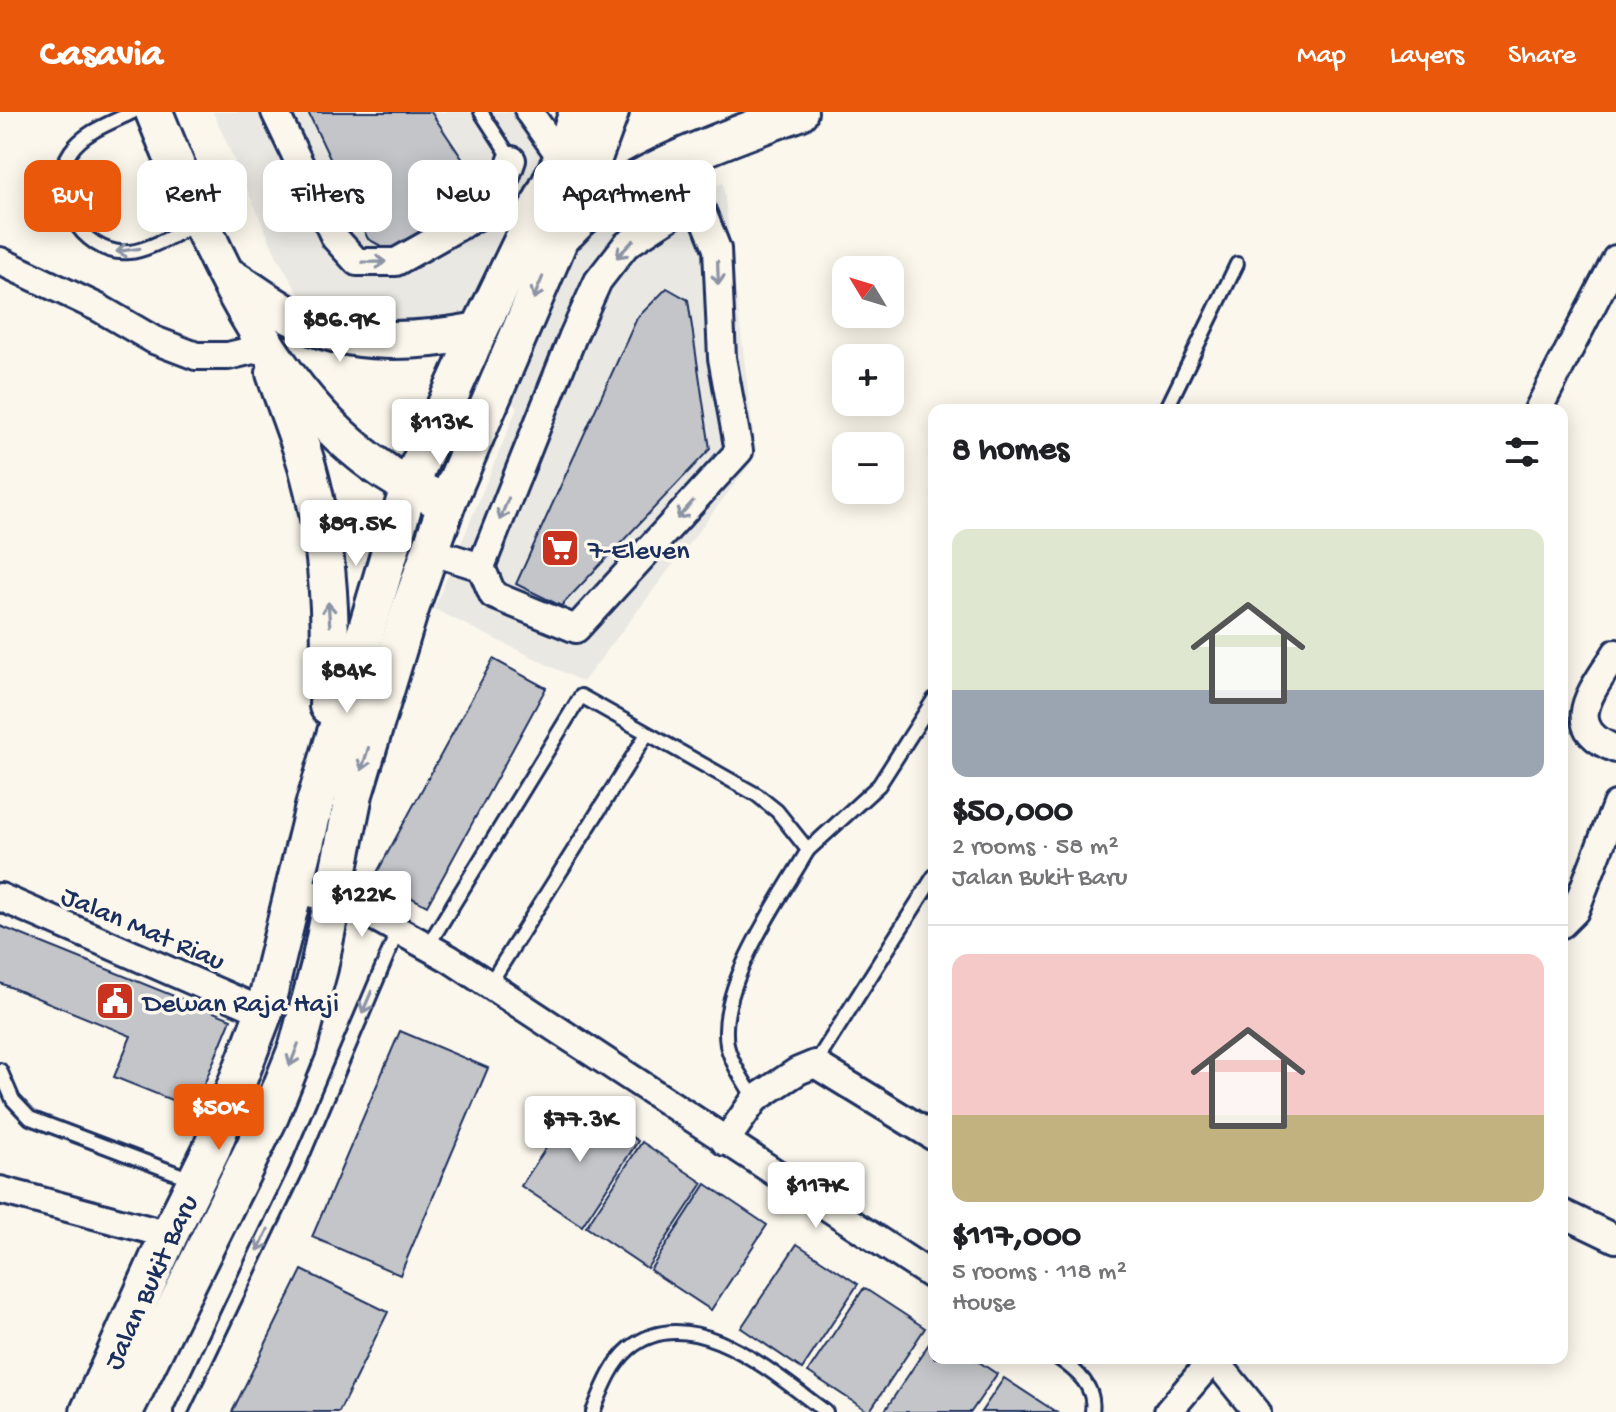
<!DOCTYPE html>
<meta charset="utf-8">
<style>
body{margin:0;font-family:"Gochi Hand",sans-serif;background:#f6f6f6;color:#202124;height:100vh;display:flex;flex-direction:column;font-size:30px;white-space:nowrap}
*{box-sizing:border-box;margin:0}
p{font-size:26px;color:#757577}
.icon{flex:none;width:44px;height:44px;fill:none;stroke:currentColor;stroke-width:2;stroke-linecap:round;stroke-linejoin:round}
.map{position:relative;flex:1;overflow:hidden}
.sheet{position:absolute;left:928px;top:292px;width:640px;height:960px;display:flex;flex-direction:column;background:#fff;border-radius:16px;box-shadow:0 4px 20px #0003}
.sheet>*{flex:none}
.top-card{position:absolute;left:24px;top:48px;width:760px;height:72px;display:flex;gap:16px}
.needle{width:52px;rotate:308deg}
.fabs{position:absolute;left:832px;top:144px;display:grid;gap:16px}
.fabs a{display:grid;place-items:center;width:72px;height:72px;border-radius:16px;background:#fff;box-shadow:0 4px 20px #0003;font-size:40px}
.price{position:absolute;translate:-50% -68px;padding:0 18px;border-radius:8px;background:#fff;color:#222;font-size:26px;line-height:52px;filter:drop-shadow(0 2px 4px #0008)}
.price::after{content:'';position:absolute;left:50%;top:48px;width:24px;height:18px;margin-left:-12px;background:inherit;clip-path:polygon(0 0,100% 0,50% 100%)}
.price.selected{background:#ea580c;color:#fff}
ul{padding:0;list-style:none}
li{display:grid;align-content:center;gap:16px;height:424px;padding:0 24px}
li+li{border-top:2px solid #e0e0e0}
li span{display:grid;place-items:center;height:248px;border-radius:16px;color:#555}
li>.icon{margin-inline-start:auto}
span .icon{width:144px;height:144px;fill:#fffc;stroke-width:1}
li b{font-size:34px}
h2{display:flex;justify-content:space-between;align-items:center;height:96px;padding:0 24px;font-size:34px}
.tag{padding:0 28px;border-radius:16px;background:#fff;box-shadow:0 4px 20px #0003;font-size:28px;line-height:72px}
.tag.selected{background:#ea580c;color:#fff}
header{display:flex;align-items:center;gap:48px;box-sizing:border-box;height:112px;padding:0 40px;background:#ea580c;color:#fff}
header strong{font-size:38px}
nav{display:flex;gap:44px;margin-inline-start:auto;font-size:28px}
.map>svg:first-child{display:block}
.built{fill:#eae8e2}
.building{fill:#c3c5c9;stroke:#1b2f5e;stroke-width:2}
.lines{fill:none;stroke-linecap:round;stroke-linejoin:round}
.service-casing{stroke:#1b2f5e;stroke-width:18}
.minor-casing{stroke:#1b2f5e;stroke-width:32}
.secondary-casing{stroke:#1b2f5e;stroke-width:42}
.service{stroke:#fbf7ec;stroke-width:12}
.minor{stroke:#fbf7ec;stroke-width:26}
.secondary{stroke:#fbf7ec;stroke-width:36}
.oneway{stroke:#8b93a5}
.labels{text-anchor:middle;stroke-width:7;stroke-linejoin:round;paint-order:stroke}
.poi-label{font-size:28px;fill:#1b2f5e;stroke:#fbf7ec;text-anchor:start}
.street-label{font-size:28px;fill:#1b2f5e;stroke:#fbf7ec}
</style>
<header>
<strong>Casavia</strong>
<nav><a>Map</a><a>Layers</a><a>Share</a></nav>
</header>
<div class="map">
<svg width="1616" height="1300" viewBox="0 0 1616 1300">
<rect width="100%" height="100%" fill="#fbf7ec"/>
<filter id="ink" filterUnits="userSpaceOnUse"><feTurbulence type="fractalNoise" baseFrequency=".0125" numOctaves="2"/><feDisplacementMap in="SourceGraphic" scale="16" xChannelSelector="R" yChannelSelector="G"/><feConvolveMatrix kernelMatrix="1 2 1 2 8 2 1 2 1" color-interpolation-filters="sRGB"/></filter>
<g filter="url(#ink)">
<polygon class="built" points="213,0 547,0 624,107 723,71 756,344 583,570 434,497 517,296 440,228 324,224 277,145"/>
<g class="building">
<polygon points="308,0 431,0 477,69 466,99 390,139 368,127"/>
<polygon points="667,176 688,188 710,337 561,494 516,472 637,206"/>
<polygon points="493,547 546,576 427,794 374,766"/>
<polygon points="0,814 231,907 194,997 114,965 131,924 0,871"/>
<polygon points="400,919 488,956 400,1163 312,1125"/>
<polygon points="577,989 638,1029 582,1114 521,1074"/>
<polygon points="642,1030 703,1071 647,1156 586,1115"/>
<polygon points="706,1072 767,1113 711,1198 650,1158"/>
<polygon points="797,1132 858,1172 802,1257 741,1216"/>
<polygon points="302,1158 388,1200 339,1300 232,1300"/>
<polygon points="864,1176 925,1216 869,1300 808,1260"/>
<polygon points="934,1224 934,1246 973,1246 997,1262 971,1300 884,1300"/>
<polygon points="1004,1266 1056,1300 981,1300"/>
</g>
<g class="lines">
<g class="service-casing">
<g id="service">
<path d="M133 0C111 11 85 19 71 39 44 77 81 145 129 140 148 139 179 120 197 112"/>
<polyline points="481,0 512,48"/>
<polyline points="1166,298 1237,152"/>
<polyline points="808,738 879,673 934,587"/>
<path d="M427 835 581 584 757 683 777 699 808 738C779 788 717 874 727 933 731 951 745 971 755 987"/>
<polyline points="489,873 647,622"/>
<polyline points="815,952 934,764"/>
<polyline points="0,958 13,988 30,1006 194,1068"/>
<path d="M1058 1246C1077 1259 1096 1275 1092 1300"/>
<polyline points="181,1300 296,1059 398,818"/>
<path d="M593 1300C602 1278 611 1252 630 1236 692 1186 777 1265 826 1300"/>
</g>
</g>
<g class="minor-casing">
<g id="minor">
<polyline points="275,0 335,126 357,150 396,150 483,101 503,73 512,48"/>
<polyline points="529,0 562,47"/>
<polyline points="0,149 99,196 154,228 196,244 228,244 266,235"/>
<polyline points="1538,298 1616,147"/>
<polyline points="430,439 481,455 573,224 598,169 626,133 697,87 687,43"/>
<polyline points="481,455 493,483 576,517 739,339 722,246 717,137 697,87"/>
<path d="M1616 541C1594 577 1558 615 1616 637"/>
<polyline points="293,778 334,786 351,792 450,847 934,1165"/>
<polyline points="0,785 264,900"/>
<polyline points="1562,812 1575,799 1616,693"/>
<polyline points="725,1030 755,987 798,959 815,952 934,1025"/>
<polyline points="0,1078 169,1123"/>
<polyline points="1562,1101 1616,1127"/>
<polyline points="1214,1247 1257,1300"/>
<polyline points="1168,1300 1214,1246"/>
</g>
</g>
<g class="secondary-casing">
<g id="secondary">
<path d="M154 0C210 138 284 323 431 384"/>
<path d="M568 119C618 63 728 26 799 0"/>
<path d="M232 166C253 179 273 195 295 206 350 236 420 230 479 219"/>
<path d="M275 261C285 292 298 323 307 354 329 432 333 514 328 594"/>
<path id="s1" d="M89 1300 169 1123 212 1036 264 900 315 691 409 375 479 219 562 47 578 0"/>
<polyline points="124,1300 270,1004 298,934 319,856 354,682 410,497 447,391 586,65 610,0"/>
</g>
</g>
<use href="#service" class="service"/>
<use href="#minor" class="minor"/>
<use href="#secondary" class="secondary"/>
</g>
<defs><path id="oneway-shaft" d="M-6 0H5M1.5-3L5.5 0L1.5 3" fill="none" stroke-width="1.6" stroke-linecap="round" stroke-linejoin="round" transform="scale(2)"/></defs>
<g class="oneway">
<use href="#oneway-shaft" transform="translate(625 137) rotate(134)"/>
<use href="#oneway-shaft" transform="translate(128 138) rotate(172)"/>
<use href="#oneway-shaft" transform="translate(374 150) rotate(-1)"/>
<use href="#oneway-shaft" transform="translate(718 161) rotate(88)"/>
<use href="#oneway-shaft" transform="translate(538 176) rotate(113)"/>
<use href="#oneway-shaft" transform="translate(504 397) rotate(112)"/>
<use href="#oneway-shaft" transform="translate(685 398) rotate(132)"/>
<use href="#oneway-shaft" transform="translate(329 502) rotate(-94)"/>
<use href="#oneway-shaft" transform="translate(365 647) rotate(107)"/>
<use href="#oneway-shaft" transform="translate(367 890) rotate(113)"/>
<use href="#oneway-shaft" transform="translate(294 943) rotate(111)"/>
<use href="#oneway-shaft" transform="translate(263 1128) rotate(116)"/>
</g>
</g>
<defs>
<g id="supermarket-square" transform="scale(2)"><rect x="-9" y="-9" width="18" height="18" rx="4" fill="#c8321e" stroke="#fbf7ec"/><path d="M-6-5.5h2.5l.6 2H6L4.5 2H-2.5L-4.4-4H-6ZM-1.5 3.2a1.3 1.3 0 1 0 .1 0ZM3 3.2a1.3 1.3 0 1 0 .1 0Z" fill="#fff"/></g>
<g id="civic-square" transform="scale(2)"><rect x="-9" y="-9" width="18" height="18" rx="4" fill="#c8321e" stroke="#fbf7ec"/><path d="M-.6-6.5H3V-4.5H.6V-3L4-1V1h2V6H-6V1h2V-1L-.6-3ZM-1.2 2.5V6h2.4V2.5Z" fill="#fff"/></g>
</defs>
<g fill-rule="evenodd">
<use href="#supermarket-square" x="560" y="436"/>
<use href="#civic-square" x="115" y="889"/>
</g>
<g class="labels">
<g class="poi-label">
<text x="588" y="446">7-Eleven</text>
<text x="143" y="899">Dewan Raja Haji</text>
</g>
<g class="street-label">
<text transform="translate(144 814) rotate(23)" y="10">Jalan Mat Riau</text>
<text dy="10" stroke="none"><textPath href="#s1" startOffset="144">Jalan Bukit Baru</textPath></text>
</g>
</g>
</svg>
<div class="fabs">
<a><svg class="needle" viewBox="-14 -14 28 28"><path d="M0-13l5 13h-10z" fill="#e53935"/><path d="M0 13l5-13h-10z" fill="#757577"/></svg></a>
<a>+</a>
<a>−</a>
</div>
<b class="price" style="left:340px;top:252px">$86.9K</b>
<b class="price" style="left:440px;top:355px">$113K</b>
<b class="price" style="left:356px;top:456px">$89.5K</b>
<b class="price" style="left:347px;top:603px">$84K</b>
<b class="price" style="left:362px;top:827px">$122K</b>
<b class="price selected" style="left:219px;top:1040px">$50K</b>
<b class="price" style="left:580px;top:1052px">$77.3K</b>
<b class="price" style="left:816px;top:1118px">$117K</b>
<div class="top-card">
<a class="tag selected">Buy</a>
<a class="tag">Rent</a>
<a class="tag">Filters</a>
<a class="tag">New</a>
<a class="tag">Apartment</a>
</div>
<section class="sheet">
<h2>8 homes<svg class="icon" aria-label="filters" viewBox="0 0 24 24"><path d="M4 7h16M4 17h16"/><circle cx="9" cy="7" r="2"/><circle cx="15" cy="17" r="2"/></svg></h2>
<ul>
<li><span style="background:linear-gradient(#dfe7d0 65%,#9aa5b1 0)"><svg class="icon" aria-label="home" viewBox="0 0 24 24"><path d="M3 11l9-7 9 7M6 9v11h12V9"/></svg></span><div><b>$50,000</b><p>2 rooms · 58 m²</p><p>Jalan Bukit Baru</p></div></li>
<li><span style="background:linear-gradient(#f6c9c9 65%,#c2b280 0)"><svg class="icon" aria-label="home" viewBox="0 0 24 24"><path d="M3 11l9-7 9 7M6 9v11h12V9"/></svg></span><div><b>$117,000</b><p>5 rooms · 118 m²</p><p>House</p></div></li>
</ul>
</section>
</div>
